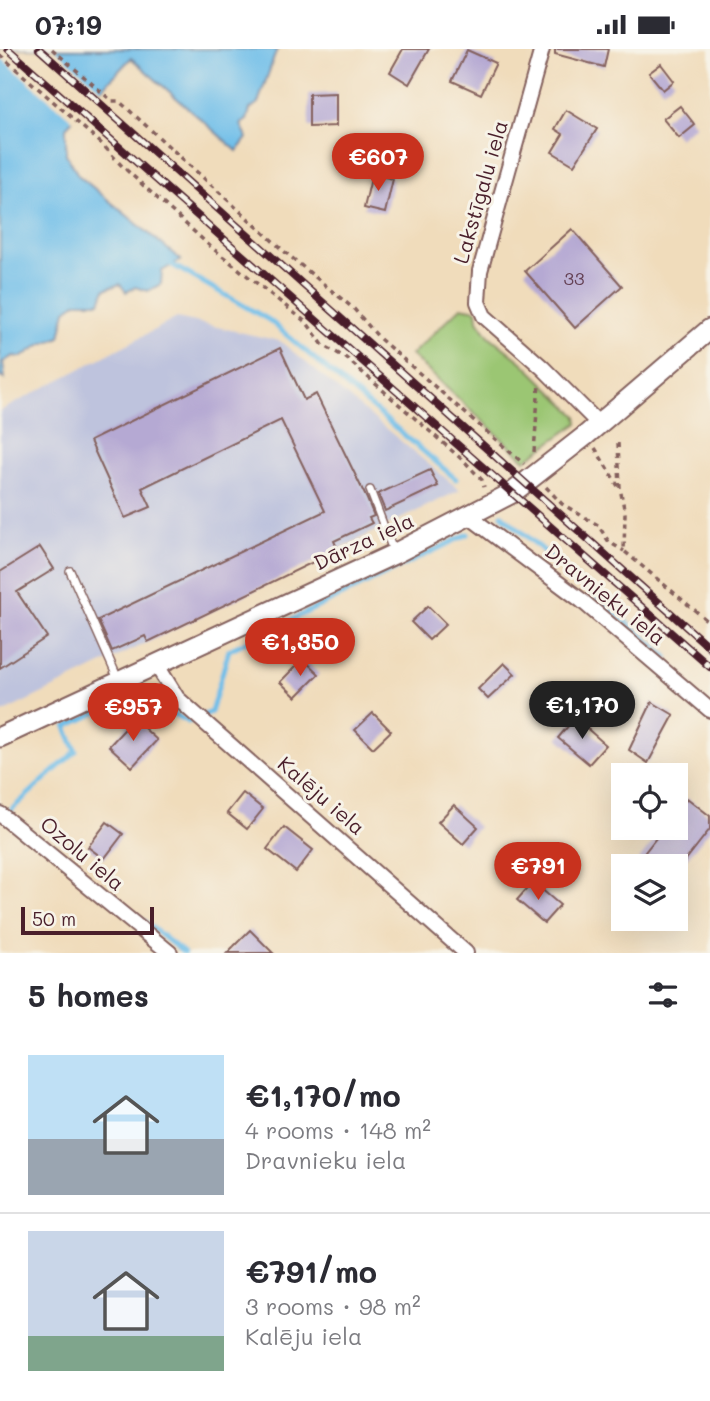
<!DOCTYPE html>
<meta charset="utf-8">
<style>
body{margin:0;font-family:Mali,sans-serif;background:#f2f2f3;color:#2b2b33;height:100vh;display:flex;flex-direction:column;font-size:26px;white-space:nowrap}
*{box-sizing:border-box;margin:0}
p{font-size:23px;color:#7c7c81}
.icon{flex:none;width:38px;height:38px;fill:none;stroke:currentColor;stroke-width:2;stroke-linecap:round;stroke-linejoin:round}
.map{position:relative;height:904px;overflow:hidden}
.sheet{display:flex;flex-direction:column;background:#fff;flex:1}
.sheet>*{flex:none}
.tools{position:absolute;left:611px;top:714px;display:grid;gap:14px}
.tools a{display:grid;place-items:center;width:77px;height:77px;border-radius:0px;background:#fff;box-shadow:0 7px 28px #0002;font-size:35px}
.scale{position:absolute;left:21px;bottom:18px;width:133px;box-sizing:border-box;padding-left:7px;border:4px solid #4a1f2b;border-top:0;font-size:19px;line-height:24px;white-space:nowrap;color:#4a1f2b;-webkit-text-stroke:5px #f7f3e8;paint-order:stroke}
.price{position:absolute;translate:-50% -60px;padding:0 16px;border-radius:24px;background:#c8321e;color:#fff;font-size:23px;line-height:46px;filter:drop-shadow(0 2px 4px #0008)}
.price::after{content:'';position:absolute;left:50%;top:42px;width:21px;height:16px;margin-left:-10px;background:inherit;clip-path:polygon(0 0,100% 0,50% 100%)}
.price.selected{background:#222;color:#fff}
ul{padding:0;list-style:none}
li{display:flex;align-items:center;gap:21px;height:175px;padding:0 28px}
li+li{border-top:2px solid #e1e1e2}
li span{display:grid;place-items:center;flex:none;width:196px;height:140px;border-radius:0px;color:#555}
li>.icon{margin-inline-start:auto}
span .icon{width:84px;height:84px;fill:#fffc;stroke-width:1}
li b{font-size:30px}
h2{display:flex;justify-content:space-between;align-items:center;height:84px;padding:0 28px;font-size:30px}
.status{display:flex;justify-content:space-between;align-items:center;height:49px;padding:0 35px;background:#fff;direction:ltr}
.status svg{height:19px;fill:currentColor}
.map>svg:first-child{display:block}
.industrial{fill:#bec3dd}
.green{fill:#9bc673;stroke:#72724f;stroke-width:2}
.water{fill:#6ebee9;stroke:#5c6e8a;stroke-width:2}
.pier{fill:#f0dcbb}
.lines{fill:none;stroke-linecap:round;stroke-linejoin:round}
.stream{stroke:#6ebee9;stroke-width:5}
.building{fill:#b5a9d3}
.lane-casing{stroke:#84615d;stroke-width:10}
.street-casing{stroke:#84615d;stroke-width:18}
.secondary-casing{stroke:#84615d;stroke-width:23}
.path{stroke:#84615d;stroke-width:3.5;stroke-dasharray:5 5;stroke-linecap:butt}
.lane{stroke:#fff;stroke-width:7}
.street{stroke:#fff;stroke-width:14}
.secondary{stroke:#fff;stroke-width:19}
.rail-casing{stroke:#4a1f2b;stroke-width:8}
.rail{stroke:#f7f3e8;stroke-width:5;stroke-dasharray:16;stroke-linecap:butt}
.labels{text-anchor:middle;stroke-width:6;stroke-linejoin:round;paint-order:stroke}
.number-label{font-size:18px;fill:#654255}
.street-label{font-size:21px;fill:#4a1f2b;stroke:#f7f3e8}
</style>
<div class="status"><b>07:19</b><svg viewBox="0 0 49 12"><path d="M0 12V9h3v3zM5 12V6h3v6zM10 12V3h3v9zM15 12V0h3v12zM26 1h20v11H26zM47 4h2v5h-2z"/></svg></div>
<div class="map">
<svg width="710" height="904" viewBox="0 0 710 904">
<rect width="100%" height="100%" fill="#f7f3e8"/>
<filter id="ink" filterUnits="userSpaceOnUse"><feTurbulence type="fractalNoise" baseFrequency=".0143" numOctaves="2"/><feDisplacementMap in="SourceGraphic" scale="14" xChannelSelector="R" yChannelSelector="G"/><feConvolveMatrix kernelMatrix="1 2 1 2 8 2 1 2 1" color-interpolation-filters="sRGB"/></filter>
<filter id="wash" filterUnits="userSpaceOnUse"><feTurbulence type="fractalNoise" baseFrequency=".00686" numOctaves="4" result="noise"/><feDisplacementMap in="SourceGraphic" scale="28" xChannelSelector="R" yChannelSelector="G"/><feGaussianBlur stdDeviation="1.57" result="paint"/><feColorMatrix in="noise" values="0 0 0 0 0 0 0 0 0 0 0 0 0 0 0 0 0 1.4 0 .05"/><feComposite in="paint" operator="in"/></filter>
<g filter="url(#wash)">
<rect width="100%" height="100%" fill="#f0dcbb"/>
<polygon class="industrial" points="177,269 280,292 460,441 0,665 0,362"/>
<polygon class="green" points="461,258 477,261 478,271 489,287 523,314 577,367 578,374 525,411 411,306"/>
<polygon class="water" points="0,0 277,0 258,54 250,60 247,71 241,75 247,89 237,102 131,9 66,78 66,105 78,126 181,211 162,222 161,235 148,242 135,238 126,243 120,235 105,240 100,253 77,253 66,261 60,288 40,296 22,308 13,307 3,313 5,330 0,328"/>
<polygon class="pier" points="0,0 55,0 104,43 75,73 0,8"/>
<g class="lines">
<g class="stream">
<polyline points="169,214 269,271 456,430"/>
<polyline points="502,466 667,608"/>
<polyline points="11,768 9,767 12,760 76,702 66,678 132,647 144,648 188,673 211,663 229,601 468,485"/>
<polyline points="104,841 184,904"/>
</g>
</g>
<g id="blocks">
<g class="building">
<polygon points="403,0 429,0 409,35 390,23"/>
<polygon points="555,0 608,0 604,18 555,5"/>
<polygon points="467,1 496,14 481,45 452,32"/>
<polygon points="661,15 674,32 663,41 649,24"/>
<polygon points="336,44 336,77 309,78 309,45"/>
<polygon points="680,57 695,76 679,89 663,70"/>
<polygon points="566,61 597,80 574,116 552,103 563,85 555,80"/>
<polygon points="372,125 393,130 385,164 364,159"/>
<polygon points="572,180 622,237 575,279 525,222"/>
<polygon points="280,299 304,351 316,345 367,450 374,467 369,469 372,474 334,492 338,501 148,593 145,587 112,602 98,571 325,462 281,371 142,439 151,458 125,469 90,392"/>
<polygon points="430,421 438,437 385,462 378,445"/>
<polygon points="40,498 54,520 17,543 47,588 0,619 0,523"/>
<polygon points="428,557 446,575 429,591 411,573"/>
<polygon points="303,610 319,625 296,648 280,633"/>
<polygon points="504,614 515,625 488,650 478,640"/>
<polygon points="652,653 674,666 648,714 629,701"/>
<polygon points="373,664 391,682 373,699 355,681"/>
<polygon points="575,669 606,696 589,715 558,689"/>
<polygon points="134,670 157,691 132,718 109,697"/>
<polygon points="243,744 263,760 247,780 227,764"/>
<polygon points="687,749 710,767 710,780 681,817 634,817 664,779 676,779 676,764"/>
<polygon points="454,756 478,778 463,795 438,773"/>
<polygon points="107,773 123,785 104,810 88,798"/>
<polygon points="284,778 313,801 296,823 267,800"/>
<polygon points="533,833 560,856 544,874 517,851"/>
<polygon points="250,881 273,904 227,904"/>
</g>
</g>
</g>
<g filter="url(#ink)">
<use href="#blocks" fill-opacity="0" stroke="#84615d" stroke-width="2"/>
<g class="lines">
<g class="lane-casing">
<g id="lane">
<polyline points="370,441 394,504"/>
<polyline points="70,522 118,630"/>
</g>
</g>
<g class="street-casing">
<g id="street">
<polyline points="542,0 480,222 478,253 484,267 543,319 599,375"/>
<polyline points="470,468 581,551 710,661"/>
<polyline points="156,615 177,649 466,904"/>
<polyline points="0,765 170,904"/>
</g>
</g>
<g class="secondary-casing">
<polyline id="secondary" points="0,688 394,505 512,444 585,387 710,280"/>
</g>
<g class="path">
<polyline points="52,0 112,52 119,52 286,204 354,260 380,290 524,415"/>
<polyline points="0,6 102,95 122,117 211,198 307,274 323,296 346,309 466,414 482,431 484,438"/>
<polyline points="618,394 620,439 625,464 624,502 710,574"/>
<polyline points="595,399 618,437"/>
<polyline points="534,403 539,334"/>
<polyline points="546,438 562,455 598,476 609,493 624,502"/>
</g>
<use href="#lane" class="lane"/>
<use href="#street" class="street"/>
<use href="#secondary" class="secondary"/>
<g class="rail-casing">
<g id="rail">
<polyline points="8,0 710,618"/>
<polyline points="39,0 710,599"/>
</g>
</g>
<use href="#rail" class="rail"/>
</g>
</g>
<g class="labels">
<g class="number-label">
<text x="574" y="236">33</text>
</g>
<g class="street-label">
<text transform="translate(481 143) rotate(-74)" y="7">Lakstīgalu iela</text>
<text transform="translate(364 493) rotate(-25)" y="7">Dārza iela</text>
<text transform="translate(605 546) rotate(39)" y="7">Dravnieku iela</text>
<text transform="translate(321 747) rotate(41)" y="7">Kalēju iela</text>
<text transform="translate(82 805) rotate(40)" y="7">Ozolu iela</text>
</g>
</g>
</svg>
<div class="tools">
<a><svg class="icon" aria-label="locate" viewBox="0 0 24 24"><circle cx="12" cy="12" r="6"/><path d="M12 2v4M12 18v4M2 12h4M18 12h4"/></svg></a>
<a><svg class="icon" aria-label="layers" viewBox="0 0 24 24"><path d="M12 4l9 5-9 5-9-5zM3 14l9 5 9-5"/></svg></a>
</div>
<div class="scale">50 m</div>
<b class="price" style="left:378px;top:144px">€607</b>
<b class="price" style="left:300px;top:629px">€1,350</b>
<b class="price selected" style="left:582px;top:692px">€1,170</b>
<b class="price" style="left:133px;top:694px">€957</b>
<b class="price" style="left:538px;top:853px">€791</b>
</div>
<section class="sheet">
<h2>5 homes<svg class="icon" aria-label="filters" viewBox="0 0 24 24"><path d="M4 7h16M4 17h16"/><circle cx="9" cy="7" r="2"/><circle cx="15" cy="17" r="2"/></svg></h2>
<ul>
<li><span style="background:linear-gradient(#bfe0f5 60%,#9aa5b1 0)"><svg class="icon" aria-label="home" viewBox="0 0 24 24"><path d="M3 11l9-7 9 7M6 9v11h12V9"/></svg></span><div><b>€1,170/mo</b><p>4 rooms · 148 m²</p><p>Dravnieku iela</p></div></li>
<li><span style="background:linear-gradient(#c9d6e8 75%,#7fa58c 0)"><svg class="icon" aria-label="home" viewBox="0 0 24 24"><path d="M3 11l9-7 9 7M6 9v11h12V9"/></svg></span><div><b>€791/mo</b><p>3 rooms · 98 m²</p><p>Kalēju iela</p></div></li>
</ul>
</section>
